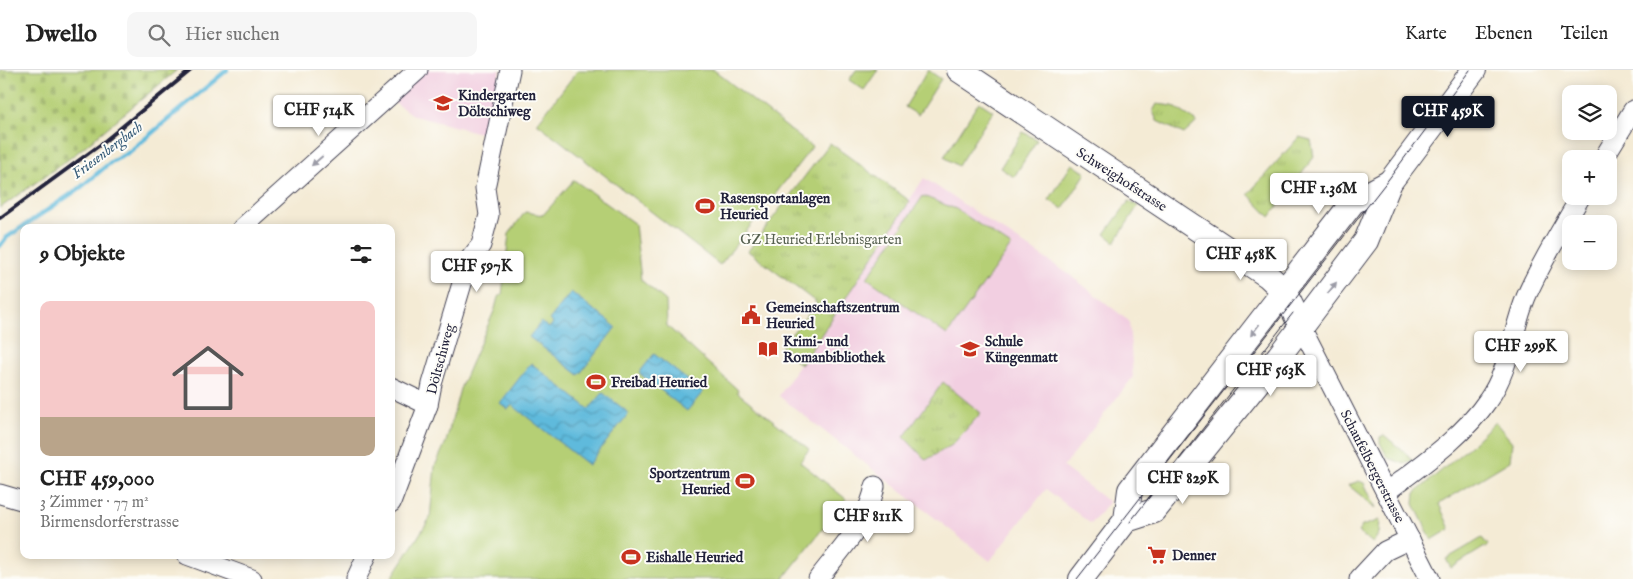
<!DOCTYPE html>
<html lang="de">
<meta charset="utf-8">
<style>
body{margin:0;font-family:"IM FELL English",serif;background:#f6f6f6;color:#222;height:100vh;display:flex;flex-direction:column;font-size:19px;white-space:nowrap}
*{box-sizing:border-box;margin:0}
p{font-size:16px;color:#767676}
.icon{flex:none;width:28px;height:28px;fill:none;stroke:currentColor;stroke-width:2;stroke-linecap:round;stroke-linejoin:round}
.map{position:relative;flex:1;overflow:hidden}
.details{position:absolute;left:20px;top:154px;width:375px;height:335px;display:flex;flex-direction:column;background:#fff;border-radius:10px;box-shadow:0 2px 12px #0003}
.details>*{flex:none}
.fabs{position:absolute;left:1562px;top:15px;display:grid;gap:10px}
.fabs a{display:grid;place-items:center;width:55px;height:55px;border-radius:10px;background:#fff;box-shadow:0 2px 12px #0003;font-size:25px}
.price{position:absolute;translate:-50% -42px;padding:0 11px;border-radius:5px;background:#fff;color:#222;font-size:16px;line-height:32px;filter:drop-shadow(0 1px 2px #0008)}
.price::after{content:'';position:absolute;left:50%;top:30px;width:15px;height:11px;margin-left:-8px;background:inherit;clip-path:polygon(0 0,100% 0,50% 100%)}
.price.on{background:#111827;color:#fff}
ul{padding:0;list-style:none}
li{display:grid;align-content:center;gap:10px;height:265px;padding:0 20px}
li span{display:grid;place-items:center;height:155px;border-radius:10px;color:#555}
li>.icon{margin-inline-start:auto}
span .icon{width:90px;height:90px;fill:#fffc;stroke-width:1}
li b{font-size:21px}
h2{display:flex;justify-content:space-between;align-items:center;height:60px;padding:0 20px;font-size:21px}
header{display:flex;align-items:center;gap:30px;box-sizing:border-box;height:70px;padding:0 25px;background:#fff;border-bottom:1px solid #e0e0e0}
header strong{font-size:24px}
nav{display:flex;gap:28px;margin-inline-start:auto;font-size:18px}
.search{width:350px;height:45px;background:#f6f6f6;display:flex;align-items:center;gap:12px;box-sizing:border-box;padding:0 18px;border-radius:10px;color:#767676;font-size:19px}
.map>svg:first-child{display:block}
.built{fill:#f2cfe1}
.grass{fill:#b5cf75;stroke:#6c7858}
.cemetery{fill:url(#cemetery-stones);stroke:#6c7858}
.park{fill:url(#park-tufts);stroke:#6c7858}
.water{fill:url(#water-waves);stroke:#406e8c}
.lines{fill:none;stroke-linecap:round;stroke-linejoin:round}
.stream{stroke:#5ebadc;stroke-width:4.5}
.minor-casing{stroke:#424052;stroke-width:21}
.major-casing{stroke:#424052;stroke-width:26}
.minor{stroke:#fff;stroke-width:19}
.major{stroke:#fff;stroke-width:24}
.tram{stroke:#22223b;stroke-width:1}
.rail{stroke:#22223b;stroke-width:4}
.oneway{fill:#9c9ca7}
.labels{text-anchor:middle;stroke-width:4;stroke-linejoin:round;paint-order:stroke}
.poi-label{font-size:14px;font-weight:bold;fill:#22223b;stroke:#fdfcf7;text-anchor:start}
.street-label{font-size:14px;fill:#22223b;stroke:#fdfcf7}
.park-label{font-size:14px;fill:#555f4f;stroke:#fdfcf7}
.water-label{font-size:15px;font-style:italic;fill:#3a5f7b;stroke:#fdfcf7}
</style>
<header>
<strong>Dwello</strong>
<div class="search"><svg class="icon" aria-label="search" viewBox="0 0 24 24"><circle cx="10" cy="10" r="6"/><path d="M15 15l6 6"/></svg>Hier suchen</div>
<nav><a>Karte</a><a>Ebenen</a><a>Teilen</a></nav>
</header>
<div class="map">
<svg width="1633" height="509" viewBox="0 0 1633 509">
<defs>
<pattern id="cemetery-stones" width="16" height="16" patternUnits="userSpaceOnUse" patternTransform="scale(1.25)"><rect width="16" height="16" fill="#b5cf75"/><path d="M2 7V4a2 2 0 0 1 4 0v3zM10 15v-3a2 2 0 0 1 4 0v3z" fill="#9bb166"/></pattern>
<pattern id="park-tufts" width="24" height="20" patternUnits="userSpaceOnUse" patternTransform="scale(1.25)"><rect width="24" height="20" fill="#b5cf75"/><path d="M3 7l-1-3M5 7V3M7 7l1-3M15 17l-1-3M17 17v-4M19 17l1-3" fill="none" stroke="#9bb166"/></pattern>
<pattern id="water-waves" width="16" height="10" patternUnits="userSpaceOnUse" patternTransform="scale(1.25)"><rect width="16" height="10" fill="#5ebadc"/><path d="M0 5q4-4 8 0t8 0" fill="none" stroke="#4d97b4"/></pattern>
</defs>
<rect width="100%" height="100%" fill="#fdfcf7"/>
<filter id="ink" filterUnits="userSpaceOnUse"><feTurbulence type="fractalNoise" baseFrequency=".02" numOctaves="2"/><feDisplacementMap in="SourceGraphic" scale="10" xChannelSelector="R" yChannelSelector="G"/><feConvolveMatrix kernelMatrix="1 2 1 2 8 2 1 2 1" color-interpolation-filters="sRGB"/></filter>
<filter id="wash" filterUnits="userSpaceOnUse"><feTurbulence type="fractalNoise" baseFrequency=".0096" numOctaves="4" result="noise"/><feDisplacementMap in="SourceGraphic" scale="20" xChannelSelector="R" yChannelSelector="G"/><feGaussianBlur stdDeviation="1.12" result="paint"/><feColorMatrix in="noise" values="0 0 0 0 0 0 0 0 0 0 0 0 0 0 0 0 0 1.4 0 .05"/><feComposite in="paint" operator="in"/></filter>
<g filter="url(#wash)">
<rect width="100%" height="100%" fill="#f4ebd5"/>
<g class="built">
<polygon points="424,0 500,0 488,65 414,46 391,30"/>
<polygon points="924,108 1070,205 1129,251 1133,307 1063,397 1109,432 1091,454 1046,419 990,491 779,326"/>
</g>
<g class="grass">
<polygon points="578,0 714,0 812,77 720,195 537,53"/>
<polygon points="856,0 878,0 864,20 849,10"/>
<polygon points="928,0 941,9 918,45 905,37"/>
<polygon points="979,32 993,41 958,96 944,87"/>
<polygon points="1023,62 1037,70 1014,107 1000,98"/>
<polygon points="1072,94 1086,103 1063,139 1049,130"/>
<polygon points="574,110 635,154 641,210 666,231 667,256 738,320 737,322 809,379 800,392 846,429 838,438 843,443 836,451 831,448 783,509 391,509 430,448 435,396 446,372 460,319 495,239 498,227 502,225 509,164 525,142 543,145"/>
<polygon points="923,126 956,139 1011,176 947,265 867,208"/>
<polygon points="1129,131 1138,136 1115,172 1105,164"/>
<polygon points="1495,352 1512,372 1510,391 1439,434 1450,459 1432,470 1414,434 1415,423 1469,377"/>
<polygon points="1384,365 1409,386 1412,390 1405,394 1388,388 1380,373 1380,367"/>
<polygon points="1359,411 1364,413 1376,438 1348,415"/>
<polygon points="1380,450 1379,463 1373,473 1358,462 1362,456"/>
<polygon points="1482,468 1488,475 1451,498 1446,489"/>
</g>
<polygon class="cemetery" points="0,0 177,0 73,86 0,138"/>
<g class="park">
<polygon points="1157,34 1173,36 1196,51 1196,53 1184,64 1157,51 1153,41"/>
<polygon points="1299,67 1311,70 1314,87 1270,147 1248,124"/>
<polygon points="830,73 910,131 801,295 780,278 817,233 748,181"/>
<polygon points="943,312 981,343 952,375 926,390 904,367"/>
</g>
<g class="water">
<polygon points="571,222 616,257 579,305 529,267 541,252 549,258 553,253 549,250"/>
<polygon points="654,284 703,322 687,341 639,303"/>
<polygon points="531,293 589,339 603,323 629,343 588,395 512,335 508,339 500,333"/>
</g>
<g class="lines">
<polyline class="stream" points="0,176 6,168 80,118 111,92 128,83 227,0"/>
</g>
</g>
<g filter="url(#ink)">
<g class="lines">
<g class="minor-casing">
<g id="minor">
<polyline points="1603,89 1633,40"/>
<polyline points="242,158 418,0"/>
<polyline points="1301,256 1430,509"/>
<polyline points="391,317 428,335"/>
<path d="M1386 422C1421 395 1463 367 1488 330 1510 299 1512 261 1526 227 1541 192 1562 159 1581 126"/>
<polyline points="0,424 24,431"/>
<polyline points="391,433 428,335 432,314 469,190 481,175 489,145 485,118 510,0"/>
<polyline points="187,485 252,509"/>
<polyline points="356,509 367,485"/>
<path d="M818 509C840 480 868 453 875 416"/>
<polyline points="1359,509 1385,481 1410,469"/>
</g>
</g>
<g class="major-casing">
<g id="major">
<polyline points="959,0 1268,206 1284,221 1301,256"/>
<polyline points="1126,450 1154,441 1279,286 1366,171 1390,112 1474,0"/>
<polyline points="1081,509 1126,450 1130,420 1353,132 1390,112"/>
</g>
</g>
<use href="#minor" class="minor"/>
<use href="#major" class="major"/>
<g class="tram">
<polyline points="1130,452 1293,243"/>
<polyline points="1077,509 1388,110 1470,0"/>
</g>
<polyline class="rail" points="0,148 100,75 191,0"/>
</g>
<defs><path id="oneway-solid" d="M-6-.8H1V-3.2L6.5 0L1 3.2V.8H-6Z" transform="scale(1.25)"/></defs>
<g class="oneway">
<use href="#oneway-solid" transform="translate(317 91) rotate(139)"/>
<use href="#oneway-solid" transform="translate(1332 218) rotate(-52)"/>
<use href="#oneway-solid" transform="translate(1255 260) rotate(127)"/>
</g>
</g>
<defs>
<g id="school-bare" transform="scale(1.5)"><path d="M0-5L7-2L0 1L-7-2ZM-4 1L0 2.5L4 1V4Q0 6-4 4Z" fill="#c8321e" stroke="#fdfcf7" stroke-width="2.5" paint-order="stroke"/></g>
<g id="stadium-bare" transform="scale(1.5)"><path d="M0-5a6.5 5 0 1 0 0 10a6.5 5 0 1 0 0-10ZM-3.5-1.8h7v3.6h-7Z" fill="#c8321e" stroke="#fdfcf7" stroke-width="2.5" paint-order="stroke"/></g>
<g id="civic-bare" transform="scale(1.5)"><path d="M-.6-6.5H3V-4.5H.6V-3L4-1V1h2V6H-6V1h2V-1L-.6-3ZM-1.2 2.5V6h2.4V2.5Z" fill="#c8321e" stroke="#fdfcf7" stroke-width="2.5" paint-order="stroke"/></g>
<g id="library-bare" transform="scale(1.5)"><path d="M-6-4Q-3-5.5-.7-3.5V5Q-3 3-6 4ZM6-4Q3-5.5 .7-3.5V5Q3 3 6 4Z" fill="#c8321e" stroke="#fdfcf7" stroke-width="2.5" paint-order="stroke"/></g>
<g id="supermarket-bare" transform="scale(1.5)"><path d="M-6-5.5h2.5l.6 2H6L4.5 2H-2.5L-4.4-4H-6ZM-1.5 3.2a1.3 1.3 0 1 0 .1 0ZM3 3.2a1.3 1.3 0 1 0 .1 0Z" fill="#c8321e" stroke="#fdfcf7" stroke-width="2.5" paint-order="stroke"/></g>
</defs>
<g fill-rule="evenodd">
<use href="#school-bare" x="443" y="33"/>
<use href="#stadium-bare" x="705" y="136"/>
<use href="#civic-bare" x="751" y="245"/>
<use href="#library-bare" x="768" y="279"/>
<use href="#school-bare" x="970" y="279"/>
<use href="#stadium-bare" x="596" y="312"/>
<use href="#stadium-bare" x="745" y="411"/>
<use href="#supermarket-bare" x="1157" y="485"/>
<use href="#stadium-bare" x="631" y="487"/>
</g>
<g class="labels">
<g class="poi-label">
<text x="458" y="30">Kindergarten<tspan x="458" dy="16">Döltschiweg</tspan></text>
<text x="720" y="133">Rasensportanlagen<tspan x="720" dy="16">Heuried</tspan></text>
<text x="766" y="242">Gemeinschaftszentrum<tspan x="766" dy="16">Heuried</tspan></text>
<text x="783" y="276">Krimi- und<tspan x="783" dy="16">Romanbibliothek</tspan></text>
<text x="985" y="276">Schule<tspan x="985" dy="16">Küngenmatt</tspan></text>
<text x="611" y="317">Freibad Heuried</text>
<text x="730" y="408" text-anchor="end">Sportzentrum<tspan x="730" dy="16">Heuried</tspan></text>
<text x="1172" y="490">Denner</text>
<text x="646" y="492">Eishalle Heuried</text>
</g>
<g class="street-label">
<text transform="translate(1122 109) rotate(33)" y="5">Schweighofstrasse</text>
<text transform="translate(440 289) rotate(-75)" y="5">Döltschiweg</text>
<text transform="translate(1373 396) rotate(63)" y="5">Schaufelbergerstrasse</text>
</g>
<g class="park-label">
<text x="821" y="174">GZ Heuried Erlebnisgarten</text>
</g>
<g class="water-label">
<text transform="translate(107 80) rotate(-37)" y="5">Friesenbergbach</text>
</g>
</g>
</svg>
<div class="fabs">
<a><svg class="icon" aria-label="layers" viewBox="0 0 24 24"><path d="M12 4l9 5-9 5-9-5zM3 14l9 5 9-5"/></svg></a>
<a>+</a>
<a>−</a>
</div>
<b class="price" style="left:319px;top:67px">CHF 514K</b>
<b class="price on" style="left:1448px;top:68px">CHF 459K</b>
<b class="price" style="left:1319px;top:145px">CHF 1.36M</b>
<b class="price" style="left:1241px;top:211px">CHF 458K</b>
<b class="price" style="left:477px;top:223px">CHF 597K</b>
<b class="price" style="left:1521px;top:303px">CHF 299K</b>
<b class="price" style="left:1271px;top:327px">CHF 563K</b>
<b class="price" style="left:1183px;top:435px">CHF 829K</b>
<b class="price" style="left:868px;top:473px">CHF 811K</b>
<section class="details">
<h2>9 Objekte<svg class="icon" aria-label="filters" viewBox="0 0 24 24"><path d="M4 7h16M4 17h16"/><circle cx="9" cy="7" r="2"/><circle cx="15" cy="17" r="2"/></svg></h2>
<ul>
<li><span style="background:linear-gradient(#f6c9c9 75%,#b9a48a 0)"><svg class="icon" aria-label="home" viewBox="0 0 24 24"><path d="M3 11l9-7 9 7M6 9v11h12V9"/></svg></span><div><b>CHF 459,000</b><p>3 Zimmer · 77 m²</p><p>Birmensdorferstrasse</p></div></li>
</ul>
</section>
</div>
